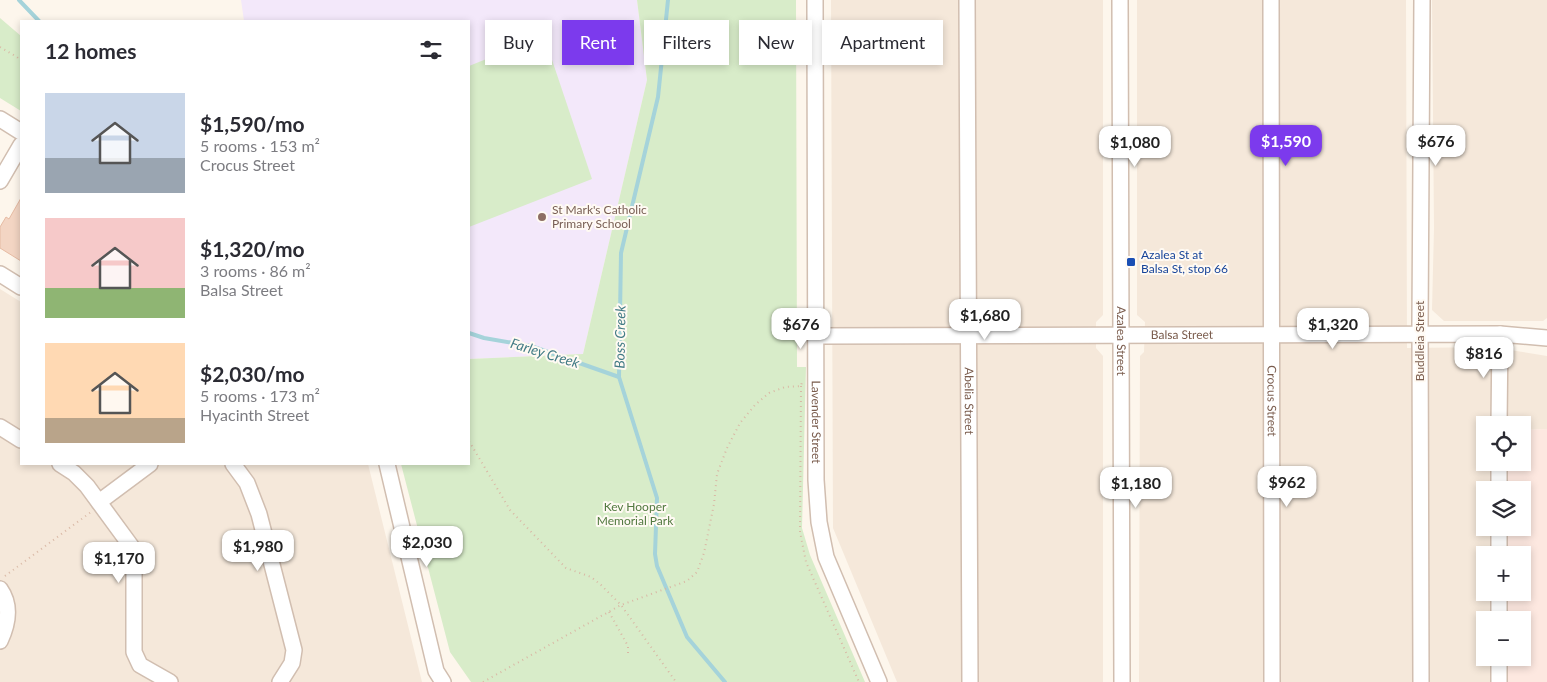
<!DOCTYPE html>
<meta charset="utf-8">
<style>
body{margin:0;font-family:Lato,sans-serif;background:#f2f2f3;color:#2b2b33;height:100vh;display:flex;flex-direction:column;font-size:19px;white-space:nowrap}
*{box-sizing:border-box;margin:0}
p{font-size:16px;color:#7c7c81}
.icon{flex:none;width:28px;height:28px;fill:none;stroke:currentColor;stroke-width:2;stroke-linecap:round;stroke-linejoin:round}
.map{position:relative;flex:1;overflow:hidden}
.drawer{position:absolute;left:20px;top:20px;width:450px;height:445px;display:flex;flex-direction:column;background:#fff;border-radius:0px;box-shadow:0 2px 8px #0003}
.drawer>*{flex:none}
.banner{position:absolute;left:485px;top:20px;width:475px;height:45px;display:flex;gap:10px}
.tools{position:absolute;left:1476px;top:416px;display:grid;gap:10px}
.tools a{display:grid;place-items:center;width:55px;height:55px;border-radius:0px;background:#fff;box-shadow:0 2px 8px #0003;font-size:25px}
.price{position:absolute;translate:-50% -42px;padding:0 11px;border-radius:10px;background:#fff;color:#222;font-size:16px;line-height:32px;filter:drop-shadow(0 1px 2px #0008)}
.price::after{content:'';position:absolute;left:50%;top:30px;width:15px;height:11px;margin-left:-8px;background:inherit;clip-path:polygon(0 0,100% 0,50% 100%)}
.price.on{background:#7c3aed;color:#fff}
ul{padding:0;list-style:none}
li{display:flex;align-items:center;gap:15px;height:125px;padding:0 25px}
li span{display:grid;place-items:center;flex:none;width:140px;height:100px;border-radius:0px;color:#555}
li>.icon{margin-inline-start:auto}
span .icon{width:60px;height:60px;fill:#fffc;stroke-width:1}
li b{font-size:21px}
h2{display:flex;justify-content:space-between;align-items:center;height:60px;padding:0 25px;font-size:21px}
.tag{padding:0 18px;border-radius:0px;background:#fff;box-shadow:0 2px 8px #0003;font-size:18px;line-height:45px}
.tag.on{background:#7c3aed;color:#fff}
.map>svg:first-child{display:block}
.residential{fill:#f5e8da}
.commercial{fill:#fde8e0}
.education{fill:#f3e8fa}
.green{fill:#d8ecc9}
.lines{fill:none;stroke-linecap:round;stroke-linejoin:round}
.stream{stroke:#a5d3da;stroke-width:4}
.building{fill:#f3d5c3;stroke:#e6bba3}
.minor-casing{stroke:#d1beb0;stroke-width:18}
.path{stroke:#d9b8a5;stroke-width:2;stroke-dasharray:1 4;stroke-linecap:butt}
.minor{stroke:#fff;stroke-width:15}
.education-dot{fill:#8d6e63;stroke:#fffaf3;stroke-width:2}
.transit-dot{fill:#1a4fb4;stroke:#fffaf3;stroke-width:2}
.labels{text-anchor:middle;stroke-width:4;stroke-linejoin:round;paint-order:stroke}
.education-label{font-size:12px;fill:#785e54;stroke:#fffaf3;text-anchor:start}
.transit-label{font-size:12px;fill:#164399;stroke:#fffaf3;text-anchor:start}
.street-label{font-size:12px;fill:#7a5c4d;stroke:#fffaf3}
.park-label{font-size:12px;fill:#537a41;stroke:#fffaf3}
.water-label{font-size:14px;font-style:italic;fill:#437c86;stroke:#fffaf3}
</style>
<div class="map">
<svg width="1547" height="682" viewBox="0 0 1547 682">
<rect width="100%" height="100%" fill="#fdf6ec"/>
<g class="residential">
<polygon points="831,0 1103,0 1103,315 1096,322 1096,348 1103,356 1103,682 897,682 833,528"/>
<polygon points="1137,0 1406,0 1407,348 1495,347 1495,425 1485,425 1485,462 1495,463 1495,490 1485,490 1485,528 1495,528 1495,555 1485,555 1485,592 1495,593 1495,620 1485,620 1485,658 1495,658 1495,682 1139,682 1140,356 1144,352 1145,322 1137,315"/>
<polygon points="1432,0 1547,0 1547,318 1543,321 1444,321 1432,310 1434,228"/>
<polygon points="0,289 21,302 21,464 368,464 422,682 0,682"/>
<polygon points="1510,350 1547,356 1547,429 1523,430 1522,425 1506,425 1506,354"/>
</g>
<polygon class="commercial" points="1547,429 1547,682 1505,682 1506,658 1522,658 1522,620 1506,620 1506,593 1522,592 1522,555 1506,555 1506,528 1522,528 1522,490 1506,490 1506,463 1522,462 1523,430"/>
<polygon class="education" points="241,0 637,0 647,80 583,354 469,359 469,21 244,21"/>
<g class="green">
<polygon points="637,0 796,0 797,367 806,367 802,528 810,555 865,682 471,682 450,652 401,464 469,464 469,359 583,354 647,80"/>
<polygon points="0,18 21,36 21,111 0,98"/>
<polygon points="544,36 592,179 469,227 469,66"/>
</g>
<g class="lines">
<g class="stream">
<polyline points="19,0 39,21"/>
<polyline points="668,0 658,97 621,253 619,377 657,498 655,554 657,566 687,637 725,682"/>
<polyline points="469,333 484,338 531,346 619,377"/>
</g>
</g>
<polygon class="building" points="21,198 21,261 0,248 0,227 6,217 9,219"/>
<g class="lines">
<g class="minor-casing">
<g id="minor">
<path id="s1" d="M815 0 816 480 819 522 826 557 879 682"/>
<path id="s2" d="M967 0 970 682"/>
<path id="s3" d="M1120 0 1122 682"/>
<path id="s4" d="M1271 0 1272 682"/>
<polyline points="0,119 21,132"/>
<polyline points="0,181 21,145"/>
<polyline points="0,274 21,287"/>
<path id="s5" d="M816 336 1500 334 1547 338"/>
<polyline points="1499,425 1500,334"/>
<polyline points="0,427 21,440"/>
<polyline points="60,464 74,473 87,486 131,546 134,560 134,652 140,665 170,682"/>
<polyline points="233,464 247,483 259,514 294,650 292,663 280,682"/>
<polyline points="387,464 436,671 443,682"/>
<polyline points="1499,490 1499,462"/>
<polyline points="99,502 150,464"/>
<polyline points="1499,555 1499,528"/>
<path d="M0 589C12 606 8 624 0 641"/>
<polyline points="1499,620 1499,592"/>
<polyline points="1421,682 1420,324 1422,0"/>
<polyline points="1499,682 1499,658"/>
</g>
</g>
<g class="path">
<polyline points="0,47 17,57 21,61"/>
<polyline points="801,386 800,532 806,562 859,682"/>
<polyline points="469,441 510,510 566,568 591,577 601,585 621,605 676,682"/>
<polyline points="5,576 91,512"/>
<polyline points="609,612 628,646 628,653"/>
<polyline points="483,682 621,605 687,581 697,572 704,553 714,504 717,474 727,448 740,423 755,405 769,393 785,387 801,386 802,382"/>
</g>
<use href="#minor" class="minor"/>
</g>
<circle class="education-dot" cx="542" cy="217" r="5"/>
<rect class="transit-dot" x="1126" y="257" width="10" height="10" rx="2.5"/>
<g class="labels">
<g class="education-label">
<text x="552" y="214">St Mark's Catholic<tspan x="552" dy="14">Primary School</tspan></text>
</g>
<g class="transit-label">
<text x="1141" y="259">Azalea St at<tspan x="1141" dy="14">Balsa St, stop 66</tspan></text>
</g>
<g class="street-label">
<text dy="4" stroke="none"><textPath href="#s5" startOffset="366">Balsa Street</textPath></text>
<text dy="4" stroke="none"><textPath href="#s3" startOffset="341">Azalea Street</textPath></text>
<text transform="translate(1420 341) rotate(-90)" y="4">Buddleia Street</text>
<text dy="4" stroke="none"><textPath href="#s2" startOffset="401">Abelia Street</textPath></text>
<text dy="4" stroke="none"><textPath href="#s4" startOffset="401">Crocus Street</textPath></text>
<text dy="4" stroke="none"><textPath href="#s1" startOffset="422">Lavender Street</textPath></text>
</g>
<g class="park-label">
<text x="635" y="511">Kev Hooper<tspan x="635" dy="14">Memorial Park</tspan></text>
</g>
<g class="water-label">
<text transform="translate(620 337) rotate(-89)" y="5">Boss Creek</text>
<text transform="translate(545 353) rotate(17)" y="5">Farley Creek</text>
</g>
</g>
</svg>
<div class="tools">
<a><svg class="icon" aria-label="locate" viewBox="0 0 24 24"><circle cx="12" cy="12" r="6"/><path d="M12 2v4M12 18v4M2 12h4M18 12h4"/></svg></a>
<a><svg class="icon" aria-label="layers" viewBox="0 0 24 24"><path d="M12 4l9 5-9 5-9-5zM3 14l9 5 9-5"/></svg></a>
<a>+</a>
<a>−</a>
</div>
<b class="price on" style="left:1286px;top:167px">$1,590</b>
<b class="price" style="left:1436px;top:167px">$676</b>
<b class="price" style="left:1135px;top:168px">$1,080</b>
<b class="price" style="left:985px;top:341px">$1,680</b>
<b class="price" style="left:801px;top:350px">$676</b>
<b class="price" style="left:1333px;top:350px">$1,320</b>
<b class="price" style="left:1484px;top:379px">$816</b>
<b class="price" style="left:1287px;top:508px">$962</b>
<b class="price" style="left:1136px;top:509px">$1,180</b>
<b class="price" style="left:427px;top:568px">$2,030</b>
<b class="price" style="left:258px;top:572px">$1,980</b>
<b class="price" style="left:119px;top:584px">$1,170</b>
<div class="banner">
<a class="tag">Buy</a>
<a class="tag on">Rent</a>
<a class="tag">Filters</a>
<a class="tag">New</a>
<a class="tag">Apartment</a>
</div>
<section class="drawer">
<h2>12 homes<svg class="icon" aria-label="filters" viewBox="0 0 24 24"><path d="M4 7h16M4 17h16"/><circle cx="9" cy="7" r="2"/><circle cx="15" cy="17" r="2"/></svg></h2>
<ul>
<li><span style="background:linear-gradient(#c9d6e8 65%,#9aa5b1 0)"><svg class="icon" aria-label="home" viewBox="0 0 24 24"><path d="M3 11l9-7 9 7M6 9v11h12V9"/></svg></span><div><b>$1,590/mo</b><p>5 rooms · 153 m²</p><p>Crocus Street</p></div></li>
<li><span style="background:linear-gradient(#f6c9c9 70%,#8fb573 0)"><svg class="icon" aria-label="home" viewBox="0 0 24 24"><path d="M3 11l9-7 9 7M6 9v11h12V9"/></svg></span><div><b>$1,320/mo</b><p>3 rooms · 86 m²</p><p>Balsa Street</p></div></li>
<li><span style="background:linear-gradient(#ffd9b3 75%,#b9a48a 0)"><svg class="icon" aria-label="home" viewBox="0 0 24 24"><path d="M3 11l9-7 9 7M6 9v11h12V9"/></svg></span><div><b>$2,030/mo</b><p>5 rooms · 173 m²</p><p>Hyacinth Street</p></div></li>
</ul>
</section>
</div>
